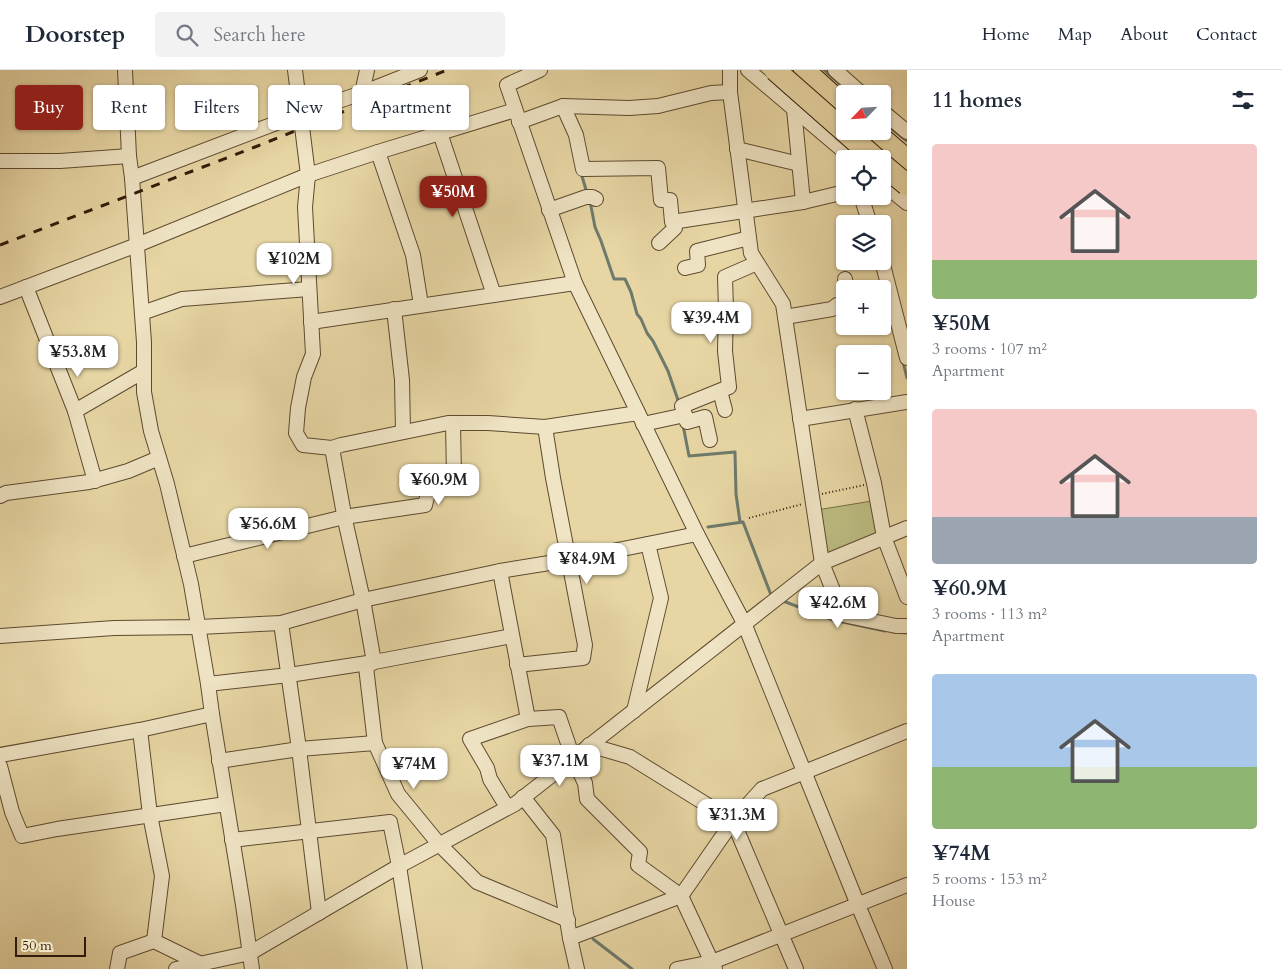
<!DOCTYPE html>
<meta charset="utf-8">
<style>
body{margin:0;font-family:Cardo,serif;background:#f2f2f3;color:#1f2937;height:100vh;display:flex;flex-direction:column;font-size:19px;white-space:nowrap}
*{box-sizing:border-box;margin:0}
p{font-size:16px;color:#747a83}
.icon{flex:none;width:28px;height:28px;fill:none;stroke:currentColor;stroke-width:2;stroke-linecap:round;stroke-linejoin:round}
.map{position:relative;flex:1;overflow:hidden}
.side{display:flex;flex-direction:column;background:#fff;width:375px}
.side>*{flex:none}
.banner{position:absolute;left:15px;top:15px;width:475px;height:45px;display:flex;gap:10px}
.needle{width:32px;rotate:245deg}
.fabs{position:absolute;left:836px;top:15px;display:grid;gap:10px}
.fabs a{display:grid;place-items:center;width:55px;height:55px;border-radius:5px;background:#fff;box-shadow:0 1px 4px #0004;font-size:25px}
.scale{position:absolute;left:15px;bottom:12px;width:71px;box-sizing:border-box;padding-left:5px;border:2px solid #311c09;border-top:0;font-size:14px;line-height:18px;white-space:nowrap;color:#311c09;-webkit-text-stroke:4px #efe4c4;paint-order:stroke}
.price{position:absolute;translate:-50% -42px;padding:0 11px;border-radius:10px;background:#fff;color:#222;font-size:16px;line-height:32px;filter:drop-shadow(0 1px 2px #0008)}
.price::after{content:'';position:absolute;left:50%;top:30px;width:15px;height:11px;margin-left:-8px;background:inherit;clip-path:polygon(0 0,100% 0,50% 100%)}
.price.current{background:#8f2418;color:#fff}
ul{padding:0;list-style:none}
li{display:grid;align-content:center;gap:10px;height:265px;padding:0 25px}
li span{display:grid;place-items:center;height:155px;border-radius:5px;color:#555}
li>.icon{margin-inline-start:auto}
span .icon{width:90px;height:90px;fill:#fffc;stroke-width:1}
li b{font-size:21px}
h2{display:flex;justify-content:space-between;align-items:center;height:60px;padding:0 25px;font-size:21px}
.pill{padding:0 18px;border-radius:5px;background:#fff;box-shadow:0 1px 4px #0004;font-size:18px;line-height:45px}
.pill.current{background:#8f2418;color:#fff}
header{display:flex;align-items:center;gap:30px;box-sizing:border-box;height:70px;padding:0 25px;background:#fff;border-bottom:1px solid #e0e1e3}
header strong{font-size:24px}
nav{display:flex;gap:28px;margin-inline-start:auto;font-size:18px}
.search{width:350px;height:45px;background:#f2f2f3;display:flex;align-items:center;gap:12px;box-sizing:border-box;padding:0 18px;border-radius:5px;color:#747a83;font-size:19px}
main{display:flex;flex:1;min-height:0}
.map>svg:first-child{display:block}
.green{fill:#bcbc81;stroke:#766c45}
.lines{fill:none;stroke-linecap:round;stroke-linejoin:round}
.stream{stroke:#6e7a6b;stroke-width:3}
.minor-casing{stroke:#5e4a30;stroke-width:16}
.highway-casing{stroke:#311c09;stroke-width:23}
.path{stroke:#311c09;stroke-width:2;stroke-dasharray:1 2.5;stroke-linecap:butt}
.minor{stroke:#efe4c4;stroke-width:14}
.highway{stroke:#e7d6a4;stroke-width:21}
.rail{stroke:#311c09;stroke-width:3;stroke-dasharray:9 9;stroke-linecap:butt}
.highway-bridge-casing{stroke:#311c09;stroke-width:23;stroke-linecap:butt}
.highway-bridge{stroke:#e7d6a4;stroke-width:21}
</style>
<header>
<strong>Doorstep</strong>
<div class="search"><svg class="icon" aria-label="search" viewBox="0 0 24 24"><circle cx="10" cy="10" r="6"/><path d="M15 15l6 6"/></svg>Search here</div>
<nav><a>Home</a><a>Map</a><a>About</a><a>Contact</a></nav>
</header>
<main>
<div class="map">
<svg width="907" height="899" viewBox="0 0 907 899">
<rect width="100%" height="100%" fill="#e7d6a4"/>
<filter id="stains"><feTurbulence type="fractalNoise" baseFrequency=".004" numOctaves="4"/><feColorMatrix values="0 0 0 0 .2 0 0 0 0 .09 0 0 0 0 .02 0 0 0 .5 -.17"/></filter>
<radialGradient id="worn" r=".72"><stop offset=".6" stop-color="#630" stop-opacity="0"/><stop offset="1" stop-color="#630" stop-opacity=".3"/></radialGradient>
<polygon class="green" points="872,431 877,464 826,485 817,440"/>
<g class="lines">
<g class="stream">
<polyline points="824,0 851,24"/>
<polyline points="882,51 907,71"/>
<polyline points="581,103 587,123"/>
<polyline points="590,131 595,157 601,171 614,209 625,209 631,222 637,244 641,249 647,263 653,271 668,301 679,333"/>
<polyline points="903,292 907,308"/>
<polyline points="683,355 689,386 735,382 736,424 740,452"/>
<polyline points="708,457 743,452 771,525"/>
<polyline points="783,531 833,550 885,561"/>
<polyline points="894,562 907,563"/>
<polyline points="593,869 632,899"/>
</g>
<g class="minor-casing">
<g id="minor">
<polyline points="125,0 129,86 132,108 144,272 144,322 151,361 167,414 191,514 208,614 212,644 243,835 252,899"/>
<polyline points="295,0 308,105 305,137 313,284 304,307 298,338 296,363 303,375 332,378"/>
<polyline points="540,0 507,15 575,213 697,464 744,553 858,835 885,899"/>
<polyline points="730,0 730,22 751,183 783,234 822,493 843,545 896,556 907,556"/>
<polyline points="748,0 853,89"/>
<polyline points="835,0 862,24"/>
<polyline points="362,23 367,0"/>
<polyline points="563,36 576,65 583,99 658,98 661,130 670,130 672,152 803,132 845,122"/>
<polyline points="794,39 803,132"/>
<polyline points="882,41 907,62"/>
<polyline points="519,52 563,36 629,38 658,36 711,23 730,22"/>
<polyline points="440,63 494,225"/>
<polyline points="737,79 799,94"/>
<polyline points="378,82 413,185 421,235"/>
<polyline points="0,91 60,91 129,86"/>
<polyline points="132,108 300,44 362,23 420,0"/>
<polyline points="882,113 907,133"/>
<polyline points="861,126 870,154"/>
<polyline points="549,140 586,127 592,127 596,129"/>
<polyline points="659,173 675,158 675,151"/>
<polyline points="882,191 907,288"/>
<polyline points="685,198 698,195 697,181 749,168"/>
<polyline points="845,209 847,219"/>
<polyline points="26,217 75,341 95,411"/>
<polyline points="0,227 137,175 308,105 378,82 515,40"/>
<polyline points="394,239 402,310 403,362"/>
<polyline points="142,243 182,229 309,219"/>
<polyline points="785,247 832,239 837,235 845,233"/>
<polyline points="311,252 575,213"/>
<polyline points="720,321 725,340"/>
<polyline points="855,339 874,413 884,467 907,527"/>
<polyline points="75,341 144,301"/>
<polyline points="685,345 687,352 705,347 710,370"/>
<polyline points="800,349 907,332"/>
<polyline points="643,354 685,345 682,336 729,317 725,281 726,239 725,207 757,193"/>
<polyline points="0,426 6,423 89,412 128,401 159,388"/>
<polyline points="184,486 344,447 425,435 431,411 454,407 453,353"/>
<polyline points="500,501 528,649"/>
<polyline points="281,553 299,679 319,843"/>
<polyline points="0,566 114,558 199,557 281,553 363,530 500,501 568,490 697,464"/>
<polyline points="517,595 583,588 585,575 553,408 545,357"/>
<polyline points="208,614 289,605 374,592 512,566"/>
<polyline points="634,641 661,528 648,474"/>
<polyline points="589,675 630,687 733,751 796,899"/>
<polyline points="0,685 140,660 212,644"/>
<polyline points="219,691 299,679 375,673"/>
<polyline points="0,696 12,742 22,766 57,759 226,734"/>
<polyline points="523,727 553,765 570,868 577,899"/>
<polyline points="507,737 490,709 487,698 470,669 528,649 559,647 573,688 585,713 587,729 640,782 638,795 681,826 715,899"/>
<polyline points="232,770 390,752 399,796 415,899"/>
<polyline points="568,850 477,812 439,774 398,724 375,673 366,597 374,592 363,530 345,450 332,378 341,375 448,353 488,353 545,357 638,343"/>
<polyline points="570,868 681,826 733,751 762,719 907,661"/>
<polyline points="154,871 201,894"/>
<polyline points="117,899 120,883 154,871 162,806 150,745 140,660"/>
<polyline points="176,899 250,883 399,796 515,734 822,493 907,458"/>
<polyline points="677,899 712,892 907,815"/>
</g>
</g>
<g class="highway-casing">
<g id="highway">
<polyline points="804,0 845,37"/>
<polyline points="873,61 907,90"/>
</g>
</g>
<g class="path">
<polyline points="822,424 864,415"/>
<polyline points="749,448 803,434"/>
</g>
<use href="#minor" class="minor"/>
<use href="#highway" class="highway"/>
<polyline class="rail" points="0,175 255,77 447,0"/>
<g class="highway-bridge-casing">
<g id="highway-bridge">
<polyline points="775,0 876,89"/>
<polyline points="882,94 907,115"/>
</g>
</g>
<use href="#highway-bridge" class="highway-bridge"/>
</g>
<rect width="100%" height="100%" filter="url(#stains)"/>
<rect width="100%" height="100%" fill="url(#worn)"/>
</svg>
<div class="fabs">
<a><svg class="needle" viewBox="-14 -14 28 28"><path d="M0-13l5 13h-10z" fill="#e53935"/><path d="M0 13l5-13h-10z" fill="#747a83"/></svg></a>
<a><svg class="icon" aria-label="locate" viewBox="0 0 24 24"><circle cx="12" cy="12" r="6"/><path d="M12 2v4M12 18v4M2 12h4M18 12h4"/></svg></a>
<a><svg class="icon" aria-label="layers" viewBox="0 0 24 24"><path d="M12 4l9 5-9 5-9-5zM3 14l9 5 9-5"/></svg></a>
<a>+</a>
<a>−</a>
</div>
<div class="scale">50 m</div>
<b class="price current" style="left:453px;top:148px">¥50M</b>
<b class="price" style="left:294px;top:215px">¥102M</b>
<b class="price" style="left:711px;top:274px">¥39.4M</b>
<b class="price" style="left:78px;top:308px">¥53.8M</b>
<b class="price" style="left:439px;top:436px">¥60.9M</b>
<b class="price" style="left:268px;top:480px">¥56.6M</b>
<b class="price" style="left:587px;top:515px">¥84.9M</b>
<b class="price" style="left:838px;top:559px">¥42.6M</b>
<b class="price" style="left:560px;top:717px">¥37.1M</b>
<b class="price" style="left:414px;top:720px">¥74M</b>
<b class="price" style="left:737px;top:771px">¥31.3M</b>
<div class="banner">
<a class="pill current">Buy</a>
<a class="pill">Rent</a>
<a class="pill">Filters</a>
<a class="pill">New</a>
<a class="pill">Apartment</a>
</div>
</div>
<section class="side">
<h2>11 homes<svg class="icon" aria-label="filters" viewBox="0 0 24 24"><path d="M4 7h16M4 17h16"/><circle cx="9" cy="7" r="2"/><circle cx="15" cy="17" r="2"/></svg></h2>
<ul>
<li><span style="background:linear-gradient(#f6c9c9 75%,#8fb573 0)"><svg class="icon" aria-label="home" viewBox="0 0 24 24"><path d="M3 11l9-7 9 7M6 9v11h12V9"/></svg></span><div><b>¥50M</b><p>3 rooms · 107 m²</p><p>Apartment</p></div></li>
<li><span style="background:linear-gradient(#f6c9c9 70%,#9aa5b1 0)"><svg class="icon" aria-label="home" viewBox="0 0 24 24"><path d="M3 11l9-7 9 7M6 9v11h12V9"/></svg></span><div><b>¥60.9M</b><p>3 rooms · 113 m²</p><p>Apartment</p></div></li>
<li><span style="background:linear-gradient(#a9c7e8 60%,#8fb573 0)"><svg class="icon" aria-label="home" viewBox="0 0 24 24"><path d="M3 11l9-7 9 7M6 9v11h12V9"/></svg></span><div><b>¥74M</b><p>5 rooms · 153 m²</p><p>House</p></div></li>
</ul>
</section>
</main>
